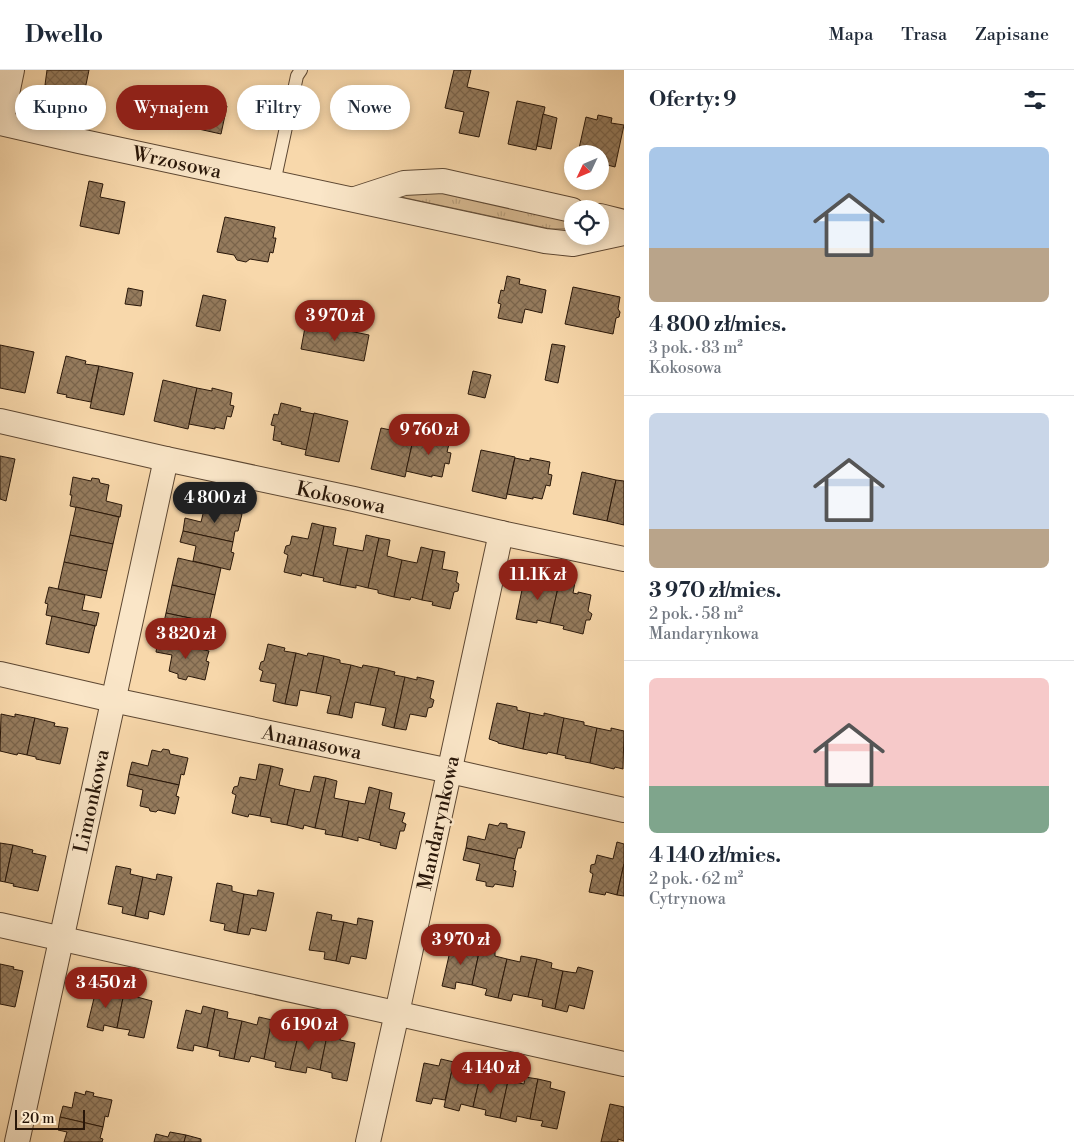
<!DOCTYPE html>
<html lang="pl">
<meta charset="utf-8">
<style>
body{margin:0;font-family:"Libre Bodoni",serif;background:#f2f2f3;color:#1f2937;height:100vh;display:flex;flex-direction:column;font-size:19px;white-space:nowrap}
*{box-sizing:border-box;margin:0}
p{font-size:16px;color:#747a83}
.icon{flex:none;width:28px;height:28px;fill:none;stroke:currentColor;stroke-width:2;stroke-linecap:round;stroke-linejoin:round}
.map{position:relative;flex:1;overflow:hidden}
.details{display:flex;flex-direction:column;background:#fff;width:450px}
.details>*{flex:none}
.hud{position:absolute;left:15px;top:15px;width:475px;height:45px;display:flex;gap:10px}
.needle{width:32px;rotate:226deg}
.buttons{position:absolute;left:564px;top:75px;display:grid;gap:10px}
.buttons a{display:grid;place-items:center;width:45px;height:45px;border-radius:50%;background:#fff;box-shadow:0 2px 8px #0003;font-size:25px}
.scale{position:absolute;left:15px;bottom:12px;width:70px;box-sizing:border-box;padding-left:5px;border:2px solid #291709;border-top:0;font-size:14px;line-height:18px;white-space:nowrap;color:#291709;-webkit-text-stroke:4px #fae6c8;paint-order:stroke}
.price{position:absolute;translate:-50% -42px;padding:0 11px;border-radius:18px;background:#8f2418;color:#fff;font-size:16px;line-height:32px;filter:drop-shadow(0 1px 2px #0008)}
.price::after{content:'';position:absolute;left:50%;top:30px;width:15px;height:11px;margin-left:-8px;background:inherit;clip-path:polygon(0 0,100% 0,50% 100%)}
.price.current{background:#222;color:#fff}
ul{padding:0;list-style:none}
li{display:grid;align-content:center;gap:10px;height:265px;padding:0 25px}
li+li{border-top:1px solid #e0e1e3}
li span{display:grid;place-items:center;height:155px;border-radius:8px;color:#555}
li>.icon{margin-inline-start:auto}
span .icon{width:90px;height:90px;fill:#fffc;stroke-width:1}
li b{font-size:21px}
h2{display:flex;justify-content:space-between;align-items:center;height:60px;padding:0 25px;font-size:21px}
.chip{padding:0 18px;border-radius:22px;background:#fff;box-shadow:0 2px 8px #0003;font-size:18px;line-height:45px}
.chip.current{background:#8f2418;color:#fff}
header{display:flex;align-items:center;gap:30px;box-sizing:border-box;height:70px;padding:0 25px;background:#fff;border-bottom:1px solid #e0e1e3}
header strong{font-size:24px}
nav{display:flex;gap:28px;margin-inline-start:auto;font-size:18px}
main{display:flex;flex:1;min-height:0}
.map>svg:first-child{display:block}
.grass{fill:url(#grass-tufts);stroke:#7f674c}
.building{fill:url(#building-cross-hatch);stroke:#291709}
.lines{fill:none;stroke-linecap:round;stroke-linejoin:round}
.service-casing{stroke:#5d4732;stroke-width:14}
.minor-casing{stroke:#5d4732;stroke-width:26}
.service{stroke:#fae6c8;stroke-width:12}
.minor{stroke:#fae6c8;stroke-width:24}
.labels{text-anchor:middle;stroke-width:5;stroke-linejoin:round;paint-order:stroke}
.street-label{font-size:20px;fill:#291709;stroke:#fae6c8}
</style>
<header>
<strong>Dwello</strong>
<nav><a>Mapa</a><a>Trasa</a><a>Zapisane</a></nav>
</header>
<main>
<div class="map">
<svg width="624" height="1072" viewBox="0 0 624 1072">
<defs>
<pattern id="grass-tufts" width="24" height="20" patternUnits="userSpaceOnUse" patternTransform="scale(1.25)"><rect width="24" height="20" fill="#d5b78f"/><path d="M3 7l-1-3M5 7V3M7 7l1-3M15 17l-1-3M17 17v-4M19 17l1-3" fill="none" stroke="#b79d7a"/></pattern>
<pattern id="building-cross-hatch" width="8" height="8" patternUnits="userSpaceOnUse" patternTransform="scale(1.25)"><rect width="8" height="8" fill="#957b5d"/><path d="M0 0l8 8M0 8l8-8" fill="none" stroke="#7a644b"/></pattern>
</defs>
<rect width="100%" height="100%" fill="#f8d8ab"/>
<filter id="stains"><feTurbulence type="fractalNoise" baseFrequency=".004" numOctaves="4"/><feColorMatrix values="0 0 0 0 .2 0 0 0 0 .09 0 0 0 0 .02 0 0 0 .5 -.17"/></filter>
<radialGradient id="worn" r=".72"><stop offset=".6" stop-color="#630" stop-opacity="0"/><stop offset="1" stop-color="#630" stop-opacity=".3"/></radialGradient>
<polygon class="grass" points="428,119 572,148 572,159 551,159 401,127 400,126"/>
<g class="building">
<polygon points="47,0 89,0 82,34 47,27 49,16 45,15"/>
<polygon points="454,0 471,0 467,17 489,22 479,67 459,63 464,42 445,38"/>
<polygon points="130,21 152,25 147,47 126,43"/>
<polygon points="194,22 217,27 216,33 227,36 221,64 194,58 195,53 174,48 179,25 193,28"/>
<polygon points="517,31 545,37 536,80 508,74"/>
<polygon points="543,44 557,48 551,79 537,76"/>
<polygon points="598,45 612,48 611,53 624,55 615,97 600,93 600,84 578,83 586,47 597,50"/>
<polygon points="89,111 103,114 100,127 125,132 119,164 80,156"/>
<polygon points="225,147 275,157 273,168 276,168 273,183 270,182 268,192 250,189 246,192 237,190 234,185 217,182"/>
<polygon points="507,206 520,209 519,214 546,220 542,243 525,239 522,253 498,248 501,234 498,233 501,220 504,221"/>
<polygon points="573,217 620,227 618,239 620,242 619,247 616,248 613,264 565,254"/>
<polygon points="128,218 143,221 141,236 125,234"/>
<polygon points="203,225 226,230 220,261 196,256"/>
<polygon points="306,252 369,265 364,291 301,279"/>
<polygon points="552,274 565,276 558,313 545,310"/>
<polygon points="0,275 34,282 25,323 0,318"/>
<polygon points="66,286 86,291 85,294 99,296 91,332 66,327 67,325 57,323"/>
<polygon points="99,296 133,303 124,345 90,338"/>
<polygon points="473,301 491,305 485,328 468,324"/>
<polygon points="163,310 197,318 188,359 154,351"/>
<polygon points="197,318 212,321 212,318 232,323 230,335 234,336 231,347 227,346 224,359 215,357 215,359 189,354"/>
<polygon points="281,333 301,338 300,341 314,344 307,380 281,374 282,372 273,370 275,356 271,355 274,344 278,345"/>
<polygon points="314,343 348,351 339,392 305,385"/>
<polygon points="381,358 414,365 405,407 371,399"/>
<polygon points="414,366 429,369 430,366 450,370 447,382 451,383 449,394 445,393 442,407 432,405 432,407 406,401"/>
<polygon points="481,380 515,387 506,429 472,421"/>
<polygon points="0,386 15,389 6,431 0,429"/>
<polygon points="515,388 530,391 530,388 550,392 548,404 552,405 550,416 546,415 542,429 533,427 533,429 507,424"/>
<polygon points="582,402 616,410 607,451 573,444"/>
<polygon points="73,407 91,411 92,408 99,409 100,413 109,415 106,431 122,435 120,447 70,436 72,425 70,425"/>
<polygon points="616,410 624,411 624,455 607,451"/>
<polygon points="217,434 224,436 225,440 242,444 238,461 235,461 233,472 183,461 185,448 201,452 205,436 215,438"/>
<polygon points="76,437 119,447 113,474 70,465"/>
<polygon points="312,453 324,456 313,506 302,503 301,506 284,502 288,485 284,483 286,476 290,475 292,466 308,469"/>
<polygon points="324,456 336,458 333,475 348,478 340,515 323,511 324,508 313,506"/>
<polygon points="183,461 233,472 231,482 234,483 230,500 193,491 196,476 180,472"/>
<polygon points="70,465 113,474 107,501 64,492"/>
<polygon points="366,465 379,468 368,518 356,515 356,518 340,515 348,478 363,481"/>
<polygon points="379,468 390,470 387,486 402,490 394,527 378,523 378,520 368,518"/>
<polygon points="421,477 433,480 422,530 411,527 410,530 394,527 402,490 417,493"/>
<polygon points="433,480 445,482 442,499 458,502 456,512 459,514 458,521 454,522 450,539 432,535 433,532 422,530"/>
<polygon points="178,488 221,498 215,525 172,515"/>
<polygon points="64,492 107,501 101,528 58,519"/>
<polygon points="545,506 560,509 550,553 537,550 537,553 516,549 524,510 538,513 537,515 543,516"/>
<polygon points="560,509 575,512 573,523 578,524 578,522 591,525 588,541 592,544 590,550 586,550 583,564 563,559 564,556 550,553"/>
<polygon points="172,515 215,525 209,552 166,543"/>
<polygon points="49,517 85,525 82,540 99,543 96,556 46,545 48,534 45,533"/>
<polygon points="166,543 209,552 203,579 160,570"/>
<polygon points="52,546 95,556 89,583 46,574"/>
<polygon points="158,570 209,581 206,591 209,592 205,610 188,606 186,610 178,608 178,604 169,601 172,585 156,582"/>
<polygon points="268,574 285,578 284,581 296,583 285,634 273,631 276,614 260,611 263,601 259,599 261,592 264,591"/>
<polygon points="296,583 307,586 308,583 324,586 316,623 300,620 297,636 285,634"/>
<polygon points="324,586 340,590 340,593 351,595 339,645 327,643 331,626 316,623"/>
<polygon points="351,595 362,598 363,595 379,598 370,635 355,632 352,648 339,645"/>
<polygon points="379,598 395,602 394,605 405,607 394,658 382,655 386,638 370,635"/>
<polygon points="405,607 417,610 417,607 434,611 430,628 434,630 432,637 428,638 426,647 410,644 406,660 394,658"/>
<polygon points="497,633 517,637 517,640 530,643 523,679 498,673 498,672 489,669"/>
<polygon points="530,643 544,646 544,643 564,648 557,684 548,682 547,684 523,679"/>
<polygon points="1,644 15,647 15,644 35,648 27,685 18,683 17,685 0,681"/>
<polygon points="35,648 55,653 54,656 68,658 60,694 36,689 36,687 27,685"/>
<polygon points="564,648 584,652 584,655 597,658 590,693 565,688 566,686 557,684"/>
<polygon points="597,658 611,661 611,658 624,661 623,699 615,697 614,699 590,693"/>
<polygon points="163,679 169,680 170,684 188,688 184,705 181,704 179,715 129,704 132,692 148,696 152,680 161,682"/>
<polygon points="259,694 271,696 260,746 249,744 248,747 232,743 236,725 232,723 234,717 238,716 240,707 256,710"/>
<polygon points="271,696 283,699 279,715 295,719 287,755 271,752 271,748 260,746"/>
<polygon points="129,704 179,715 176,726 179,727 175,744 158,740 156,742 150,741 149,738 140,736 143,720 127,716"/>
<polygon points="314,706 326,708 315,758 304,755 303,759 287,755 295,719 310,722"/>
<polygon points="326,708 337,711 334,728 349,731 342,767 325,764 326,760 315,758"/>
<polygon points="369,717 380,720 369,770 358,767 358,771 342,767 349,731 365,734"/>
<polygon points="380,720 392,723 389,739 405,743 402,752 406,754 404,761 400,761 396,779 380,775 381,773 369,770"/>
<polygon points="500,753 507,754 507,758 525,762 521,778 518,778 515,789 466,778 468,766 485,770 489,754 498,756"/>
<polygon points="617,772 624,774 624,794 617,825 606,822 605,825 589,822 593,804 590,802 591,795 595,794 597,785 613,789"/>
<polygon points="0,773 13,775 5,812 0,811"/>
<polygon points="13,775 33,780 32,783 46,786 38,821 13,816 14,814 5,812"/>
<polygon points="466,778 515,789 513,800 516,801 513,817 495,814 493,817 486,816 486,812 476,810 480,794 463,790"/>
<polygon points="624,794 624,826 617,825"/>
<polygon points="116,796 131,799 130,804 143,807 135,846 122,843 123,837 108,834"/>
<polygon points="157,804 172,807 164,845 149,841 148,849 135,846 143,807 156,810"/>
<polygon points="217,813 232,816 232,821 244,824 237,863 224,860 225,854 210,851"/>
<polygon points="258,820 274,823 266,861 251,858 249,865 237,863 244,824 257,826"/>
<polygon points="317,842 332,845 331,850 344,852 336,891 324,889 325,882 309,880"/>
<polygon points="358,848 373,851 366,889 351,886 349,894 336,891 344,852 357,855"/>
<polygon points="465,874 480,878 472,915 456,912 455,919 442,916 451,877 464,880"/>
<polygon points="480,878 495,881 495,886 507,889 498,928 485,925 487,919 472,915"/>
<polygon points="521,886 537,889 528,927 513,924 511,931 498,928 507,889 520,892"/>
<polygon points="537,889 552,893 551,898 563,901 555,939 542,936 543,930 528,927"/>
<polygon points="0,894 14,897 13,899 23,901 15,937 0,934"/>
<polygon points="578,897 593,901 584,939 569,935 567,942 555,939 563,901 576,903"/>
<polygon points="112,916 125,918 117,958 104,955 103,961 87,957 96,920 111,923"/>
<polygon points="125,918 138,921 137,927 152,931 144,968 128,965 130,960 117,958"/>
<polygon points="203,936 215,939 207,978 194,975 193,981 177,978 186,940 201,944"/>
<polygon points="215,939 228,942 227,948 242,951 234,989 219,986 220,981 207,978"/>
<polygon points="259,947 272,950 264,989 251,986 249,992 234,989 242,951 257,955"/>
<polygon points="272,950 285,953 283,959 299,962 290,1000 275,997 276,992 264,989"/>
<polygon points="315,958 328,961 320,1000 307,997 306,1003 290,1000 299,962 314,966"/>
<polygon points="328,961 341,964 340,970 355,973 347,1011 332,1008 332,1003 320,1000"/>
<polygon points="441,989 454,992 445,1030 433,1028 431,1034 416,1031 424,993 439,996"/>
<polygon points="469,996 482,998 473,1037 461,1034 459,1041 444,1037 452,1000 467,1003"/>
<polygon points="482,998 495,1001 493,1007 508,1011 500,1048 485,1045 486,1040 473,1037"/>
<polygon points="525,1007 538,1009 530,1049 517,1046 516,1052 500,1048 508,1011 524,1014"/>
<polygon points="538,1009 551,1012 550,1018 565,1022 557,1059 541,1056 543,1051 530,1049"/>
<polygon points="86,1021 94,1023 93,1026 112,1030 108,1047 105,1046 103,1057 60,1047 63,1036 72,1038 75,1022 85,1025"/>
<polygon points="610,1034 624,1037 624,1071 618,1069 618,1072 601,1072"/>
<polygon points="60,1047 103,1057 100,1068 103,1069 102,1072 64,1072 67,1062 58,1060"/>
<polygon points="170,1062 186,1065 184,1072 154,1072 156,1064 168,1067"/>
<polygon points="186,1065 201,1069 201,1072 184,1072"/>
</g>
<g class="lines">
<g class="service-casing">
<polyline id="service" points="274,113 297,6 301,0"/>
</g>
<g class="minor-casing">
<g id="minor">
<polyline points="0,53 79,71 545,171 573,174 624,163"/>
<polyline points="1,53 12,0"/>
<polyline points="355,129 404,113 443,111 572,140"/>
<polyline points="600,146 624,152"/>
<polyline points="0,351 166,389 354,429 501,463 624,489"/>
<polyline points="0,604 113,630 450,701 624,740"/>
<polyline points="0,855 624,994"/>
<path d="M17 1072C68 845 115 616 166 389"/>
<polyline points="368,1072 397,943 501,463"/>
</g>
</g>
<use href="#service" class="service"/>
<use href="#minor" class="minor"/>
</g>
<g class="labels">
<g class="street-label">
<text transform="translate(177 92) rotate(12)" y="7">Wrzosowa</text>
<text transform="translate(341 427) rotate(12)" y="7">Kokosowa</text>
<text transform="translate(312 672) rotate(12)" y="7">Ananasowa</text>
<text transform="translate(91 731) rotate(-78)" y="7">Limonkowa</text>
<text transform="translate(438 753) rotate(-78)" y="7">Mandarynkowa</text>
</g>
</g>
<rect width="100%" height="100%" filter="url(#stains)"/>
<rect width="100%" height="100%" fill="url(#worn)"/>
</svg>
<div class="buttons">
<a><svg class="needle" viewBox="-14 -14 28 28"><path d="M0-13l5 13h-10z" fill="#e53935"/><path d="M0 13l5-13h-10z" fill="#747a83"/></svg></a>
<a><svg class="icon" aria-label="locate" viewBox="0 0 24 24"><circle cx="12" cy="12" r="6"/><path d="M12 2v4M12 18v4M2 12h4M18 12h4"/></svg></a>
</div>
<div class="scale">20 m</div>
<b class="price" style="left:335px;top:272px">3 970 zł</b>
<b class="price" style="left:429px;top:386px">9 760 zł</b>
<b class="price current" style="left:215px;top:454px">4 800 zł</b>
<b class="price" style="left:538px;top:531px">11.1K zł</b>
<b class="price" style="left:186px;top:590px">3 820 zł</b>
<b class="price" style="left:461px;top:896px">3 970 zł</b>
<b class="price" style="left:106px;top:939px">3 450 zł</b>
<b class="price" style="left:309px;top:981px">6 190 zł</b>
<b class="price" style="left:491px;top:1024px">4 140 zł</b>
<div class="hud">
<a class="chip">Kupno</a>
<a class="chip current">Wynajem</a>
<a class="chip">Filtry</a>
<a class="chip">Nowe</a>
</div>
</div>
<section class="details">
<h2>Oferty: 9<svg class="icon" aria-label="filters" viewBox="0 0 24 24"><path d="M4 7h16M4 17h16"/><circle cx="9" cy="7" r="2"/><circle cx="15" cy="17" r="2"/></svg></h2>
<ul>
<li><span style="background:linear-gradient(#a9c7e8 65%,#b9a48a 0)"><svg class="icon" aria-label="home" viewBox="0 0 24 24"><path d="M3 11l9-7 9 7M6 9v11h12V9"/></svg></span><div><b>4 800 zł/mies.</b><p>3 pok. · 83 m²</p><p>Kokosowa</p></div></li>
<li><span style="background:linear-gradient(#c9d6e8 75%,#b9a48a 0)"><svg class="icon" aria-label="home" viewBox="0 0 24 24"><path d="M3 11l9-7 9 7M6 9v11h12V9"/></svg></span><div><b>3 970 zł/mies.</b><p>2 pok. · 58 m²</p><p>Mandarynkowa</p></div></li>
<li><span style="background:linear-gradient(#f6c9c9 70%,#7fa58c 0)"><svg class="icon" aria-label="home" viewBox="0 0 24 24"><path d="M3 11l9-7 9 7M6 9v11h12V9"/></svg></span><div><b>4 140 zł/mies.</b><p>2 pok. · 62 m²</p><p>Cytrynowa</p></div></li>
</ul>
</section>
</main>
